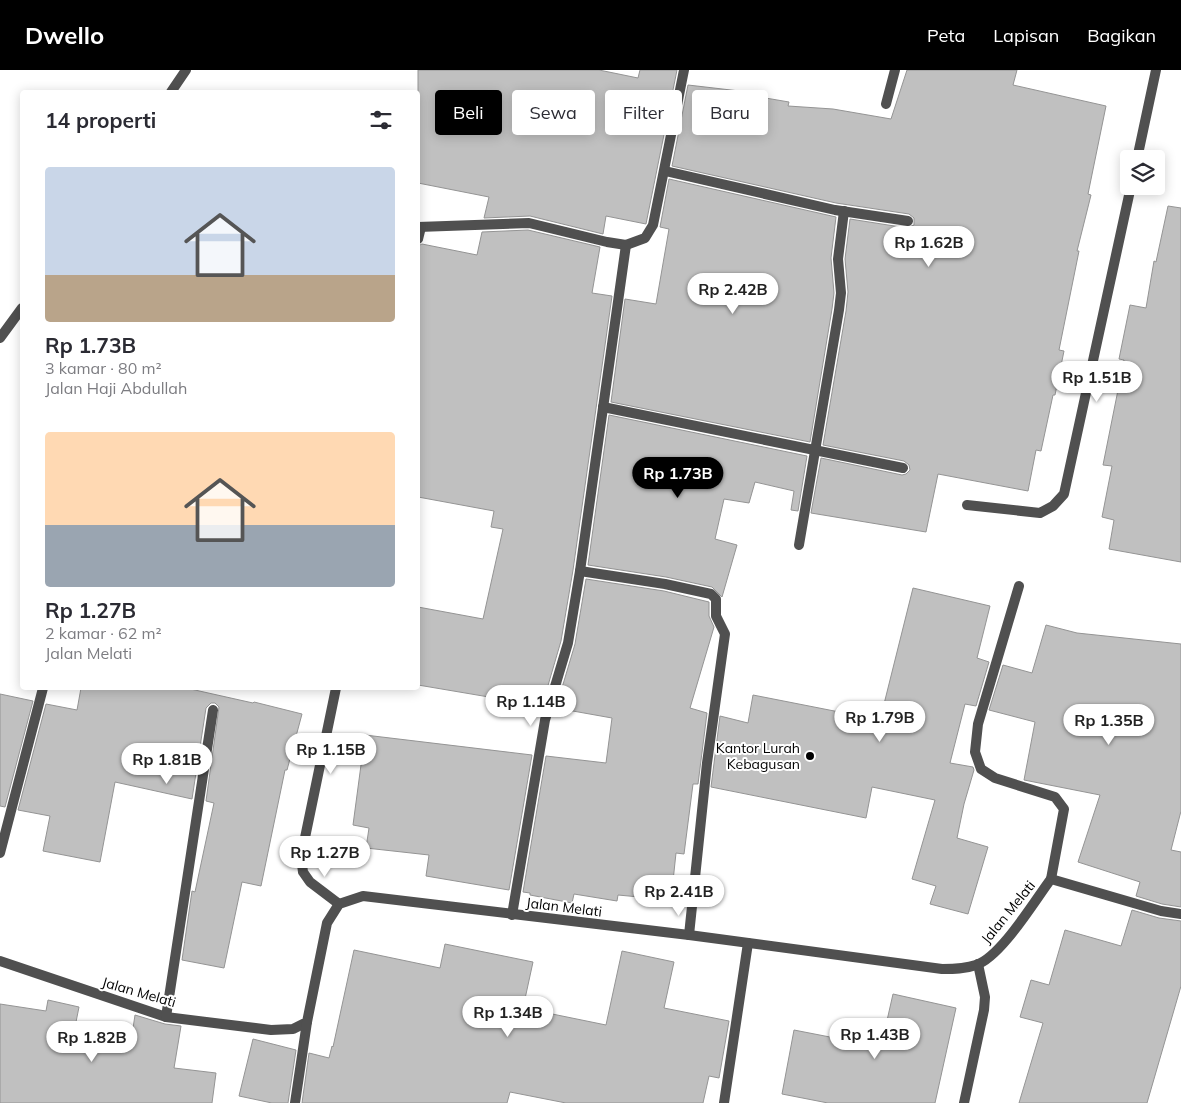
<!DOCTYPE html>
<html lang="id">
<meta charset="utf-8">
<style>
body{margin:0;font-family:Mulish,sans-serif;background:#f7f7f7;color:#2b2b33;height:100vh;display:flex;flex-direction:column;font-size:19px;white-space:nowrap}
*{box-sizing:border-box;margin:0}
p{font-size:16px;color:#7c7c81}
.icon{flex:none;width:28px;height:28px;fill:none;stroke:currentColor;stroke-width:2;stroke-linecap:round;stroke-linejoin:round}
.map{position:relative;flex:1;overflow:hidden}
.side{position:absolute;left:20px;top:20px;width:400px;height:600px;display:flex;flex-direction:column;background:#fff;border-radius:5px;box-shadow:0 2px 12px #0003}
.side>*{flex:none}
.hud{position:absolute;left:435px;top:20px;width:475px;height:45px;display:flex;gap:10px}
.controls{position:absolute;left:1120px;top:80px;display:grid;gap:10px}
.controls a{display:grid;place-items:center;width:45px;height:45px;border-radius:5px;background:#fff;box-shadow:0 2px 12px #0003;font-size:25px}
.price{position:absolute;translate:-50% -42px;padding:0 11px;border-radius:18px;background:#fff;color:#222;font-size:16px;line-height:32px;filter:drop-shadow(0 1px 2px #0008)}
.price::after{content:'';position:absolute;left:50%;top:30px;width:15px;height:11px;margin-left:-8px;background:inherit;clip-path:polygon(0 0,100% 0,50% 100%)}
.price.on{background:#000;color:#fff}
ul{padding:0;list-style:none}
li{display:grid;align-content:center;gap:10px;height:265px;padding:0 25px}
li span{display:grid;place-items:center;height:155px;border-radius:5px;color:#555}
li>.icon{margin-inline-start:auto}
span .icon{width:90px;height:90px;fill:#fffc;stroke-width:1}
li b{font-size:21px}
h2{display:flex;justify-content:space-between;align-items:center;height:60px;padding:0 25px;font-size:21px}
.pill{padding:0 18px;border-radius:5px;background:#fff;box-shadow:0 2px 12px #0003;font-size:18px;line-height:45px}
.pill.on{background:#000;color:#fff}
header{display:flex;align-items:center;gap:30px;box-sizing:border-box;height:70px;padding:0 25px;background:#000;color:#fff}
header strong{font-size:24px}
nav{display:flex;gap:28px;margin-inline-start:auto;font-size:18px}
.map>svg:first-child{display:block}
.building{fill:#c0c0c0;stroke:#949494}
.lines{fill:none;stroke-linecap:round;stroke-linejoin:round}
.minor{stroke:#505050;stroke-width:10}
.poi-dot{fill:#000;stroke:#fff;stroke-width:2}
.labels{text-anchor:middle;stroke-width:4;stroke-linejoin:round;paint-order:stroke}
.poi-label{font-size:14px;fill:#000;stroke:#fff;text-anchor:end}
.street-label{font-size:14px;fill:#000;stroke:#fff}
</style>
<header>
<strong>Dwello</strong>
<nav><a>Peta</a><a>Lapisan</a><a>Bagikan</a></nav>
</header>
<div class="map">
<svg width="1181" height="1033" viewBox="0 0 1181 1033">
<rect width="100%" height="100%" fill="#fff"/>
<g class="building">
<polygon points="418,0 599,0 638,8 640,0 677,0 646,154 606,146 603,164 530,146 484,148 489,127 418,113"/>
<polygon points="907,0 1017,0 1013,15 1106,36 1088,124 1091,125 1077,181 1079,181 1059,280 1064,281 1055,325 1053,325 1041,381 1036,380 1028,421 938,404 926,462 811,443 821,388 902,405 906,404 910,400 909,395 904,391 823,375 846,241 848,222 845,189 850,149 907,158 914,155 914,148 909,144 836,133 672,96 688,15 748,22 748,25 789,32 788,36 833,39 891,49"/>
<polygon points="669,109 836,147 831,188 834,223 832,239 810,372 611,332 625,229 656,234 669,159 660,157"/>
<polygon points="1168,136 1181,138 1181,492 1109,479 1114,450 1102,447 1112,396 1103,395 1124,290 1119,289 1130,235 1146,238 1154,191 1156,192"/>
<polygon points="528,160 600,177 592,223 612,226 573,500 561,571 542,636 418,615 418,537 483,549 503,459 491,457 494,441 418,427 418,176 422,174 477,185 482,162"/>
<polygon points="609,345 807,386 798,441 791,440 794,421 755,412 749,433 724,429 715,469 737,475 722,527 712,517 666,507 588,495"/>
<polygon points="586,509 664,521 709,532 709,546 714,557 690,638 707,643 698,714 693,714 684,784 676,783 671,830 618,825 617,831 574,824 572,833 530,825 530,823 523,822 546,686 606,693 612,648 556,638 575,574"/>
<polygon points="913,518 990,536 977,588 989,592 976,636 965,634 950,693 973,697 974,700 964,734 957,768 988,777 968,844 930,834 936,816 912,809 935,730 872,717 866,748 711,717 720,646 748,653 753,625 880,650"/>
<polygon points="1046,555 1077,563 1181,574 1181,741 1171,780 1181,782 1181,837 1162,834 1136,826 1140,812 1078,792 1100,725 1024,710 1035,652 989,640 1003,595 1032,603"/>
<polygon points="81,618 186,618 253,633 254,632 302,644 287,700 285,700 261,816 242,812 224,898 182,890 192,821 195,822 214,733 206,731 219,637 215,633 211,633 206,638 192,729 115,712 100,792 43,781 50,746 18,740 46,634 77,640"/>
<polygon points="0,624 33,631 5,737 0,736"/>
<polygon points="365,665 532,685 509,820 426,806 429,785 366,778 369,758 353,755"/>
<polygon points="1132,840 1159,848 1181,851 1181,916 1147,1033 1019,1033 1043,953 1020,947 1031,910 1049,915 1065,860 1121,876"/>
<polygon points="445,874 533,892 523,938 606,955 622,881 674,892 664,938 729,951 719,1008 709,1006 703,1033 566,1033 510,1022 507,1033 302,1033 309,983 329,988 332,976 333,977 354,880 440,898"/>
<polygon points="893,924 956,938 935,1033 828,1033 782,1024 794,960 881,977"/>
<polygon points="48,930 79,937 73,967 130,978 135,945 165,954 181,956 174,998 216,1003 212,1033 0,1033 0,934 46,941"/>
<polygon points="253,969 296,980 288,1033 272,1033 239,1026"/>
</g>
<g class="lines">
<g class="minor">
<polyline points="171,22 186,0"/>
<polyline points="886,34 895,0"/>
<polyline points="1137,89 1156,0"/>
<polyline points="665,101 835,140 908,151"/>
<polyline points="418,157 529,153 607,172 626,175"/>
<polyline points="418,169 421,157"/>
<polyline points="626,175 645,168 653,155 684,0"/>
<polyline points="0,268 22,238"/>
<polyline points="603,337 903,398"/>
<polyline points="967,435 1040,443 1053,436 1064,424 1131,116"/>
<polyline points="799,475 839,240 841,223 838,189 844,141"/>
<polyline points="580,501 665,514 711,524 716,529 716,546 725,564 707,693 689,865"/>
<polyline points="1019,516 978,654 975,682 981,699 995,708 1055,727 1064,739 1051,809"/>
<polyline points="336,618 301,787 303,802 310,812 339,834"/>
<polyline points="0,783 43,618"/>
<polyline points="512,845 545,650 568,573 580,501 626,175"/>
<path d="M0 891 166 947 271 960 293 959 307 952 327 853 339 834 363 826 689 865 942 899C954 899 965 899 976 895 1001 887 1035 830 1051 809L1161 841 1181 844"/>
<polyline points="166,947 213,640"/>
<polyline points="295,1033 307,952"/>
<polyline points="724,1033 748,873"/>
<polyline points="964,1033 984,940 985,927 978,894"/>
</g>
</g>
<circle class="poi-dot" cx="810" cy="686" r="5"/>
<g class="labels">
<g class="poi-label">
<text x="800" y="683">Kantor Lurah<tspan x="800" dy="16">Kebagusan</tspan></text>
</g>
<g class="street-label">
<text transform="translate(564 837) rotate(7)" y="5">Jalan Melati</text>
<text transform="translate(1008 842) rotate(-51)" y="5">Jalan Melati</text>
<text transform="translate(139 922) rotate(16)" y="5">Jalan Melati</text>
</g>
</g>
</svg>
<div class="controls">
<a><svg class="icon" aria-label="layers" viewBox="0 0 24 24"><path d="M12 4l9 5-9 5-9-5zM3 14l9 5 9-5"/></svg></a>
</div>
<b class="price" style="left:929px;top:198px">Rp 1.62B</b>
<b class="price" style="left:733px;top:245px">Rp 2.42B</b>
<b class="price" style="left:1097px;top:333px">Rp 1.51B</b>
<b class="price on" style="left:678px;top:429px">Rp 1.73B</b>
<b class="price" style="left:531px;top:657px">Rp 1.14B</b>
<b class="price" style="left:880px;top:673px">Rp 1.79B</b>
<b class="price" style="left:1109px;top:676px">Rp 1.35B</b>
<b class="price" style="left:331px;top:705px">Rp 1.15B</b>
<b class="price" style="left:167px;top:715px">Rp 1.81B</b>
<b class="price" style="left:325px;top:808px">Rp 1.27B</b>
<b class="price" style="left:679px;top:847px">Rp 2.41B</b>
<b class="price" style="left:508px;top:968px">Rp 1.34B</b>
<b class="price" style="left:875px;top:990px">Rp 1.43B</b>
<b class="price" style="left:92px;top:993px">Rp 1.82B</b>
<div class="hud">
<a class="pill on">Beli</a>
<a class="pill">Sewa</a>
<a class="pill">Filter</a>
<a class="pill">Baru</a>
</div>
<section class="side">
<h2>14 properti<svg class="icon" aria-label="filters" viewBox="0 0 24 24"><path d="M4 7h16M4 17h16"/><circle cx="9" cy="7" r="2"/><circle cx="15" cy="17" r="2"/></svg></h2>
<ul>
<li><span style="background:linear-gradient(#c9d6e8 70%,#b9a48a 0)"><svg class="icon" aria-label="home" viewBox="0 0 24 24"><path d="M3 11l9-7 9 7M6 9v11h12V9"/></svg></span><div><b>Rp 1.73B</b><p>3 kamar · 80 m²</p><p>Jalan Haji Abdullah</p></div></li>
<li><span style="background:linear-gradient(#ffd9b3 60%,#9aa5b1 0)"><svg class="icon" aria-label="home" viewBox="0 0 24 24"><path d="M3 11l9-7 9 7M6 9v11h12V9"/></svg></span><div><b>Rp 1.27B</b><p>2 kamar · 62 m²</p><p>Jalan Melati</p></div></li>
</ul>
</section>
</div>
